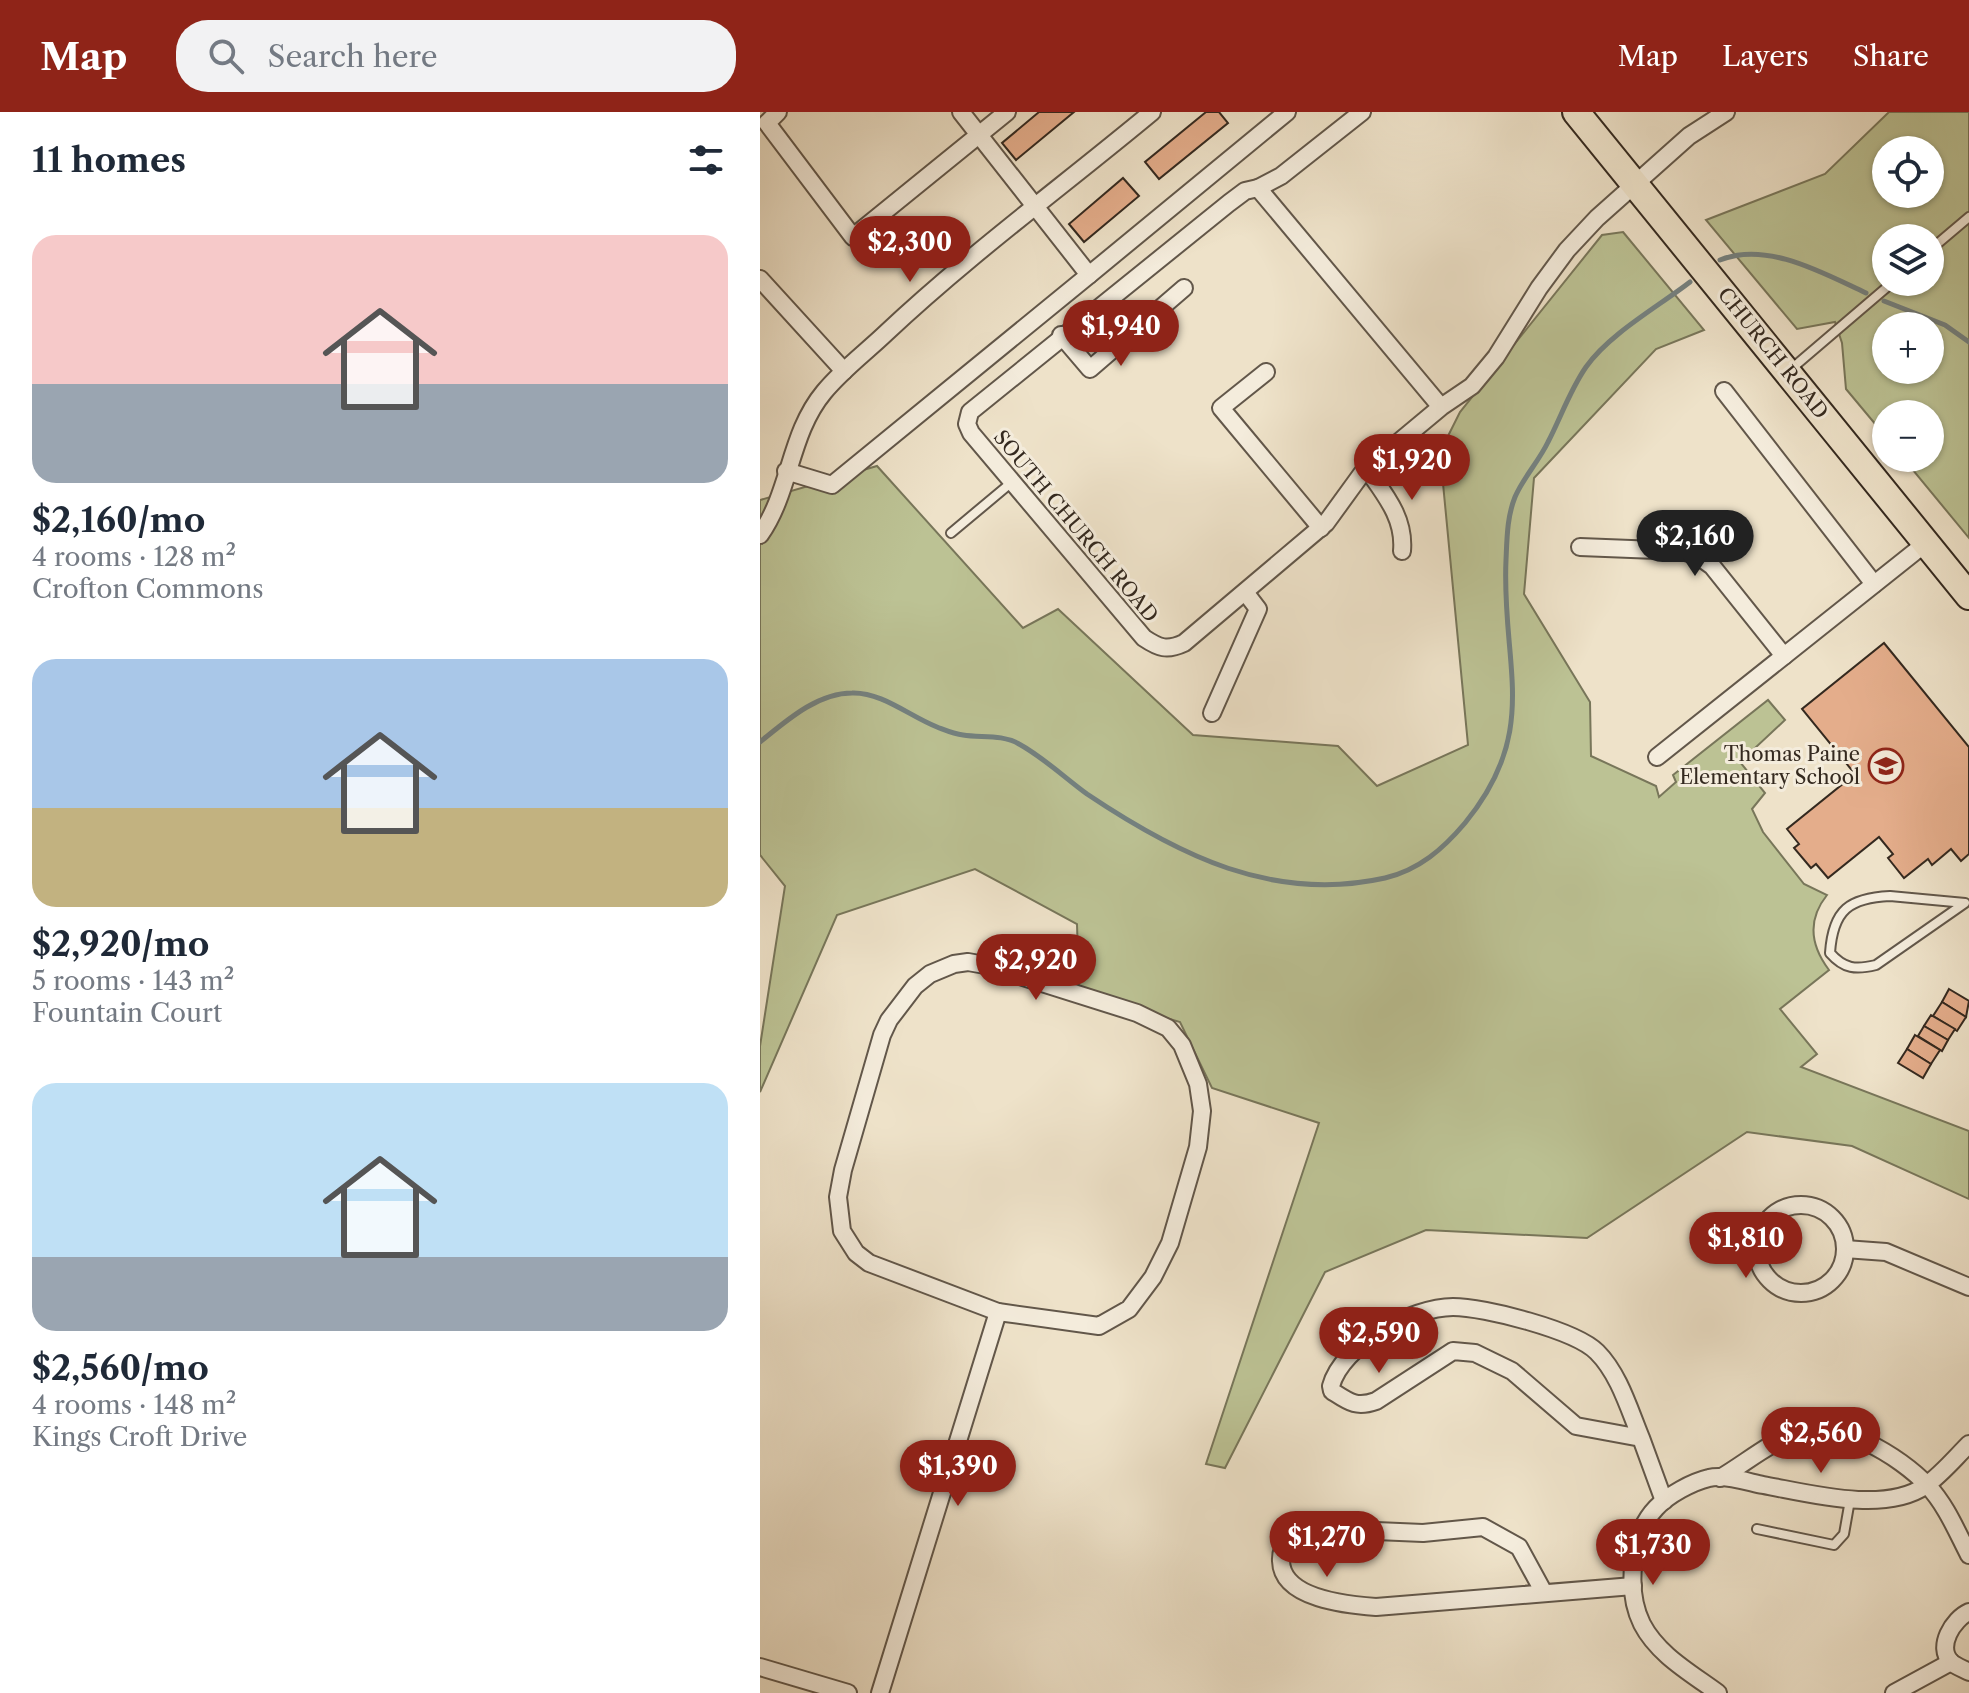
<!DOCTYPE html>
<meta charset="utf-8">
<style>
body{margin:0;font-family:"Libre Caslon Text",serif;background:#f2f2f3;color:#1f2937;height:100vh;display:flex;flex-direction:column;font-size:30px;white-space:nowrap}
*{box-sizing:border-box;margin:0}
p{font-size:26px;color:#747a83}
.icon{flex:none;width:44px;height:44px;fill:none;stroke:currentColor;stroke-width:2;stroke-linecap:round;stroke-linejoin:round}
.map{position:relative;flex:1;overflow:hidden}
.details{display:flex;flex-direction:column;background:#fff;width:760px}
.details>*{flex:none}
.tools{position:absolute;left:1112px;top:24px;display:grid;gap:16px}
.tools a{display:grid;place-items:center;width:72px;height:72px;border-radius:50%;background:#fff;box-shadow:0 2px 6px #0004;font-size:40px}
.price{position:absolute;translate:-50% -68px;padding:0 18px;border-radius:28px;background:#8f2418;color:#fff;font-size:26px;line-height:52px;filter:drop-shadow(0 2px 4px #0008)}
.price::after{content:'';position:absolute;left:50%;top:48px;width:24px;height:18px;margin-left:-12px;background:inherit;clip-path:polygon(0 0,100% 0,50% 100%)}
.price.selected{background:#222;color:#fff}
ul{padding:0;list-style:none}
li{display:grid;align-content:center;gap:16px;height:424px;padding:0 32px}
li span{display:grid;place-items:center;height:248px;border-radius:24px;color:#555}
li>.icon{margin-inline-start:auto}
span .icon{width:144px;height:144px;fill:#fffc;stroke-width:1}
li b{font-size:34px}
h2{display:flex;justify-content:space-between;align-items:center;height:96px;padding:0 32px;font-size:34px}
header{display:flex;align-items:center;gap:48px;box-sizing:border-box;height:112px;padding:0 40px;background:#8f2418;color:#fff}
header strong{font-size:38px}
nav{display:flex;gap:44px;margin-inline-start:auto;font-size:28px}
.search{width:560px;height:72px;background:#f2f2f3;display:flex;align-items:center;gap:20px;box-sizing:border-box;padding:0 28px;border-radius:32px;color:#747a83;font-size:30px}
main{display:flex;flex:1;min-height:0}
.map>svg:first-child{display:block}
.green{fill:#bcc294;stroke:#78765a;stroke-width:2;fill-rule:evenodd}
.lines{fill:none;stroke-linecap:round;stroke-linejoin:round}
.stream{stroke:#748180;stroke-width:5}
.building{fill:#e4ad8b;stroke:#34291f;stroke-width:2}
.lane-casing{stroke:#62574a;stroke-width:12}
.street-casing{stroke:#62574a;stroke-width:20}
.primary-casing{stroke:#34291f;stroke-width:30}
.lane{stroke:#f4ecdc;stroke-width:8}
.street{stroke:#f4ecdc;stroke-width:16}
.primary{stroke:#eee2c9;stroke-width:26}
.labels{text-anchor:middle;stroke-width:6;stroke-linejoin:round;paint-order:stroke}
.street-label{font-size:20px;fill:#34291f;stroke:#f4ecdc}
.poi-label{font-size:20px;fill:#34291f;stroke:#f4ecdc;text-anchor:end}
</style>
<header>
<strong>Map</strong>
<div class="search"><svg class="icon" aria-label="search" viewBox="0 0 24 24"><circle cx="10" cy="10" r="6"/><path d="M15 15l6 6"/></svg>Search here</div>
<nav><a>Map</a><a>Layers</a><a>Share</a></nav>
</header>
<main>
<section class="details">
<h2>11 homes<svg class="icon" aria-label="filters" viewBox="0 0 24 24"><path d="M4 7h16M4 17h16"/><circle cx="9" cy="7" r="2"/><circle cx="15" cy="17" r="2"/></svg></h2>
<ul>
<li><span style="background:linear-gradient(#f6c9c9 60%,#9aa5b1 0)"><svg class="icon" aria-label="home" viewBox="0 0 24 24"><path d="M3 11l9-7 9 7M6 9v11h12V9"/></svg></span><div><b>$2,160/mo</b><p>4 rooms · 128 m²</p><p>Crofton Commons</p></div></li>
<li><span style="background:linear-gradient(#a9c7e8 60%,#c2b280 0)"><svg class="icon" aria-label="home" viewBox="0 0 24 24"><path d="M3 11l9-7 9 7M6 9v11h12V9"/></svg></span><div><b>$2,920/mo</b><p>5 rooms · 143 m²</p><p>Fountain Court</p></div></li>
<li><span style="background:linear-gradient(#bfe0f5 70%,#9aa5b1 0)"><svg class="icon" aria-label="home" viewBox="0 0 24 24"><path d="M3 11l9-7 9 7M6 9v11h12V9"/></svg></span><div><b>$2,560/mo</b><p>4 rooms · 148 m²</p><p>Kings Croft Drive</p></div></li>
</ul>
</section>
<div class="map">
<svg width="1209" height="1581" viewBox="0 0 1209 1581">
<rect width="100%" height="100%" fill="#eee2c9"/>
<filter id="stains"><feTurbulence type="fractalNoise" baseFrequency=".0025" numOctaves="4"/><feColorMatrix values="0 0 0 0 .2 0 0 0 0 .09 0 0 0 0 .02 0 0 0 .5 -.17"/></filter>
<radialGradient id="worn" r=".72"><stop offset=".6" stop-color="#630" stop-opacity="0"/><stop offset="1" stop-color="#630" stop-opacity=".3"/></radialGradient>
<g class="green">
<path d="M1129 0H1209V426L1143 346H1170V302H1126V325L1086 277 1082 231 1075 210 1037 217 946 108 1065 62ZM1126 38H1170V82H1126ZM1126 126H1170V170H1126ZM1126 214H1170V258H1126Z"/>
<path d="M863 120 944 218 896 237 774 366 764 482 830 590 831 644 896 674 899 685 916 670 913 663 1008 588 1025 608 980 650 1005 681 992 697 1003 720 1044 772 1067 783C1047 808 1051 834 1069 858L1020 897 1057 942 1041 955 1209 1019V1087L1092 1034 987 1020 827 1126 666 1118 565 1160 465 1356 446 1352 559 1011 452 976 420 910 319 880 317 812 215 757 77 803 0 980V934L25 774 0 743V388L117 354 263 516 298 497 433 623 578 634 617 674 708 633 680 340 700 300 842 123Z"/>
</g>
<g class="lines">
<g class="stream">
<path d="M960 148C1007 129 1063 161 1106 181"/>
<polyline points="1124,189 1185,213 1209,230"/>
<path d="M0 630C26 609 57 581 92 581 122 580 149 604 177 615 185 618 194 622 203 623 221 626 242 622 259 632 283 645 305 666 327 682 418 743 513 791 625 766 659 758 683 737 705 711 782 617 741 553 746 448 747 426 747 405 755 385 763 366 779 349 788 330 801 305 810 278 826 255 849 222 899 194 930 170"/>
</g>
</g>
<g class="building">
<polygon points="279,0 314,0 256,48 242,31"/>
<polygon points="446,0 459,0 468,11 399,67 385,50"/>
<polygon points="363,66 379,84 324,130 309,112"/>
<polygon points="1124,531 1209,635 1209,742 1201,749 1191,737 1172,753 1168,747 1144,766 1128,746 1133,742 1119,725 1068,766 1056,752 1051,756 1034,736 1039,732 1027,717 1095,662 1042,597"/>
<polygon points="1189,877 1209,889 1206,905 1182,890"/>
<polygon points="1182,890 1206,905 1197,919 1173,904"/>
<polygon points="1171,903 1195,917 1188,928 1164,914"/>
<polygon points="1164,914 1188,928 1182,939 1158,924"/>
<polygon points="1155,923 1180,938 1171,952 1147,937"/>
<polygon points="1147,937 1171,952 1163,966 1138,951"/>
</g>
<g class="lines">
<g class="lane-casing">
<g id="lane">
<polyline points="1170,138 1209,105"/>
<polyline points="1030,258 1133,170"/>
<polyline points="191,421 252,370"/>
<path d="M1130 784 1205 791 1116 853C1096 858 1084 857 1070 841 1073 797 1090 786 1130 784Z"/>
<polyline points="997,1417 1074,1433 1084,1422 1090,1388"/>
</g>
</g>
<g class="street-casing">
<g id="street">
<polyline points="18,0 7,11 93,125 247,0"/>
<polyline points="498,76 521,64 602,0"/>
<polyline points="329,163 527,0"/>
<polyline points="0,167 84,259"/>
<polyline points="301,223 330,257 424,176"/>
<polyline points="506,260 461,296 561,416"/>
<polyline points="964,279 1114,472"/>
<path d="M681 295 603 360 566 411 424 531C407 539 399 536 384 526L211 321 207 312 210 300 469 91 485 79 498 76 681 295 712 274 736 245 779 176 807 138 837 106 929 24 966 0"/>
<path d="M607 357C625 383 645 406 642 439"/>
<polyline points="26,359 72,373 329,163 201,0"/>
<path d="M0 423C31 379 29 322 64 280 82 258 105 241 126 221 210 142 303 74 392 0"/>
<polyline points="820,435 922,439 938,444 952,454 1024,544"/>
<polyline points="452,601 498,497 485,480"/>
<polyline points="897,645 1166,431"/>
<polygon points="208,850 225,853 377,901 408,916 422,933 438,972 442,999 438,1035 410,1131 393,1165 369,1197 339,1214 238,1200 109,1151 96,1141 82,1119 78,1085 83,1058 122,923 129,908 155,874 170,862 194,852"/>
<circle cx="1041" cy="1137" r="44"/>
<polyline points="1085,1137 1126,1140 1209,1175"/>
<path d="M881 1326C869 1297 859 1262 837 1240 815 1218 724 1195 693 1195 652 1195 582 1233 571 1274L572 1279C589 1290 596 1296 616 1289L693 1239 715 1241 752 1259 816 1314 881 1326 904 1389"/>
<path d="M960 1366C984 1352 1009 1331 1035 1321 1076 1305 1140 1344 1168 1374 1186 1393 1197 1420 1209 1443"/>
<path d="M783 1479 759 1435 723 1415 663 1421 546 1416C533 1423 520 1432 521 1449 522 1487 588 1493 616 1495L873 1474"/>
<path d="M1209 1500C1193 1507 1176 1535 1191 1550 1195 1554 1204 1557 1209 1560"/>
<polyline points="0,1555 88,1581"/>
<polyline points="120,1581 238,1200"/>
<path d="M958 1581C931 1561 898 1543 882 1512 866 1480 870 1423 896 1396 908 1383 932 1370 949 1366 964 1362 988 1370 1003 1373 1048 1381 1124 1402 1165 1374 1181 1363 1195 1346 1209 1332"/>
<polyline points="1134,1581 1191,1550"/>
</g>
</g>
<g class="primary-casing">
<polyline id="primary" points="816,0 1209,484"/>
</g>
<use href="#lane" class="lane"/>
<use href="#street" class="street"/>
<use href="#primary" class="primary"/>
</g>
<defs>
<g id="school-ring" transform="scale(1.8)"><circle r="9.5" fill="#f4ecdc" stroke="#8f2418" stroke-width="1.5"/><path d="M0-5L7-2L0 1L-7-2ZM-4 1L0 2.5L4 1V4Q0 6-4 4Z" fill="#8f2418"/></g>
</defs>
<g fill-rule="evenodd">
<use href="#school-ring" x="1126" y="654"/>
</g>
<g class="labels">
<g class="street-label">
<text transform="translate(1013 241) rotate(51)" y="7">CHURCH ROAD</text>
<text transform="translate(316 414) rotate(50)" y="7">SOUTH CHURCH ROAD</text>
</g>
<g class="poi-label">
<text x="1100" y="649">Thomas Paine<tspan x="1100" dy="23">Elementary School</tspan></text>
</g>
</g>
<rect width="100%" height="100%" filter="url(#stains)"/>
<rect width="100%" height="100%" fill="url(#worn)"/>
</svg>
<div class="tools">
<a><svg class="icon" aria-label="locate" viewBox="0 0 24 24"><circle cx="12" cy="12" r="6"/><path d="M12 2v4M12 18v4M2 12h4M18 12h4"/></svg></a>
<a><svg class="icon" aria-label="layers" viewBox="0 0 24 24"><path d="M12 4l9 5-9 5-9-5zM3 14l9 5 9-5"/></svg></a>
<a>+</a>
<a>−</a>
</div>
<b class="price" style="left:150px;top:172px">$2,300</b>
<b class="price" style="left:361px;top:256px">$1,940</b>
<b class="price" style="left:652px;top:390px">$1,920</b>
<b class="price selected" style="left:935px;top:466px">$2,160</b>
<b class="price" style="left:276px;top:890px">$2,920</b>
<b class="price" style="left:986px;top:1168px">$1,810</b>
<b class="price" style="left:619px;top:1263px">$2,590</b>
<b class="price" style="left:1061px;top:1363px">$2,560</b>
<b class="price" style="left:198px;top:1396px">$1,390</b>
<b class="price" style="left:567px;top:1467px">$1,270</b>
<b class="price" style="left:893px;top:1475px">$1,730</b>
</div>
</main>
